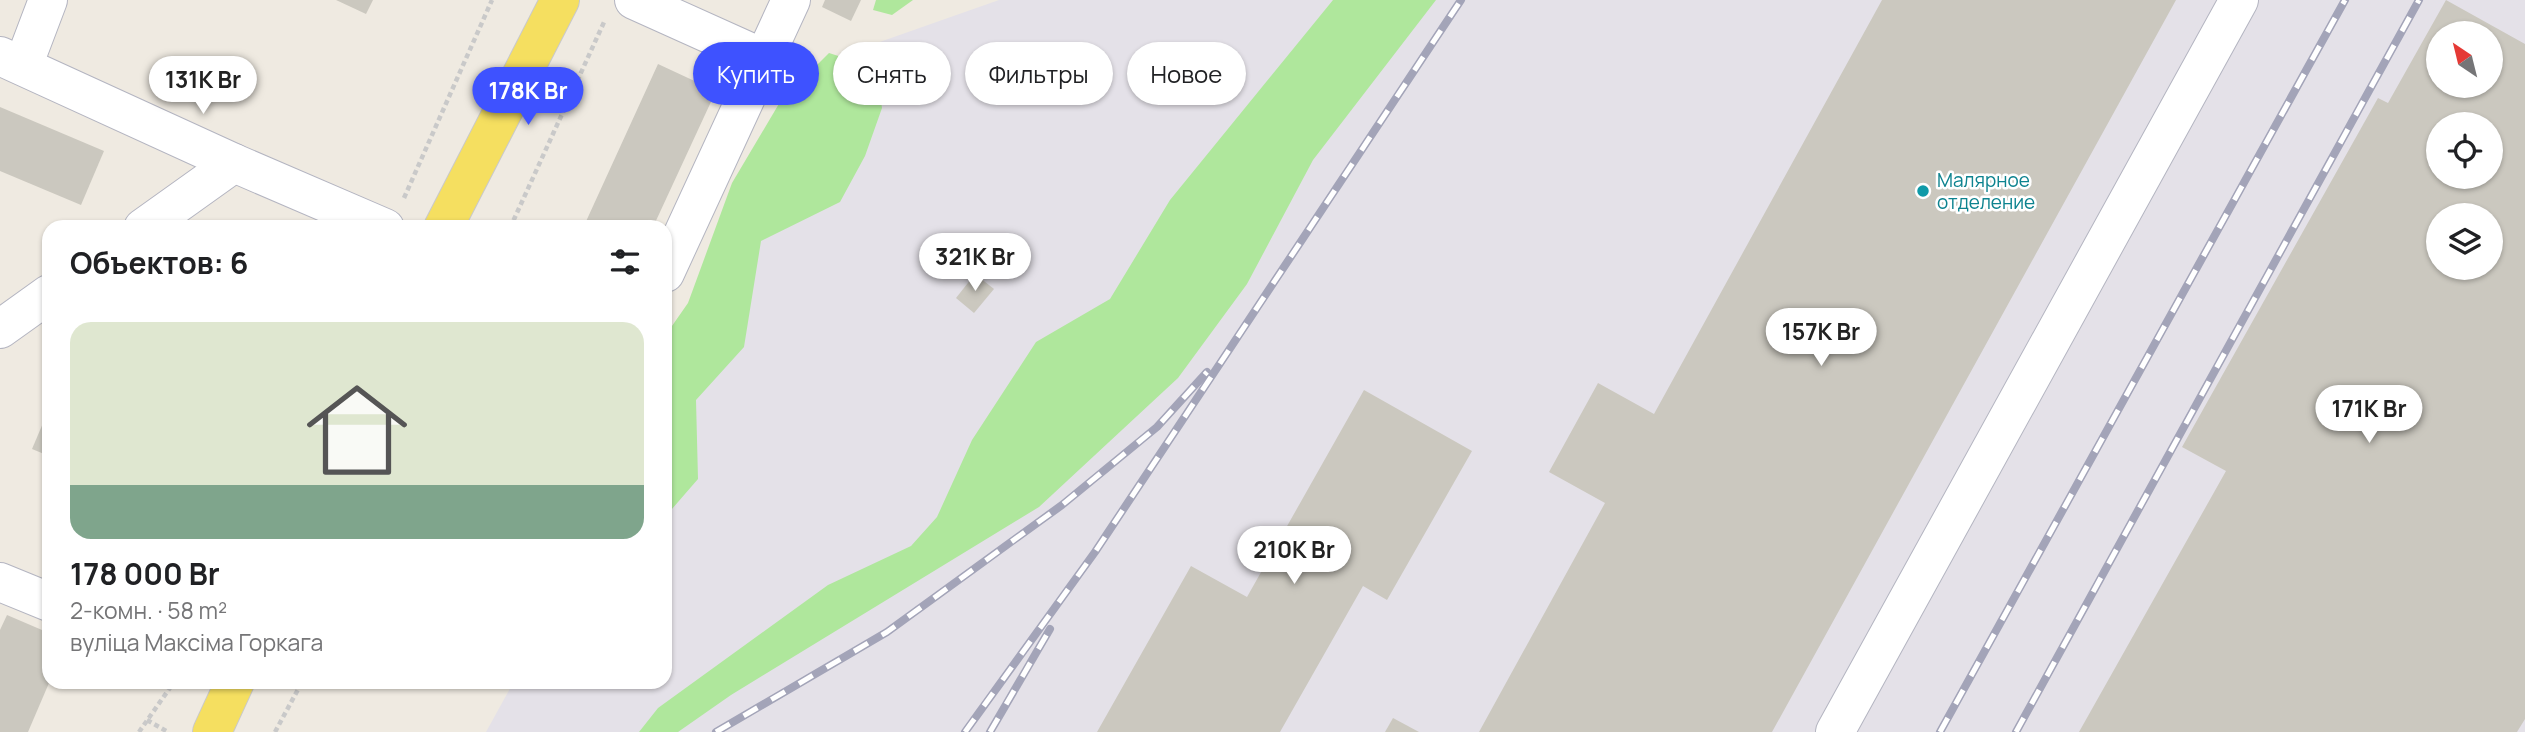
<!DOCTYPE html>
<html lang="ru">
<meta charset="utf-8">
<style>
body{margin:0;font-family:Manrope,sans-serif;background:#f2f2f2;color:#202124;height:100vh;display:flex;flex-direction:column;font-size:26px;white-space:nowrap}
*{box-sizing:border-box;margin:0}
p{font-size:23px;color:#757577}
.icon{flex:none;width:38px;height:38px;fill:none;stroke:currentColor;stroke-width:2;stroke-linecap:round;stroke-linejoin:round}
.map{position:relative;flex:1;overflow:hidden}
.drawer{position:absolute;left:42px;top:220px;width:630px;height:469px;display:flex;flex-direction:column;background:#fff;border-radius:21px;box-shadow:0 2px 5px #0004}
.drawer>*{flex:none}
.hud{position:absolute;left:693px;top:42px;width:665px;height:63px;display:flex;gap:14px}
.needle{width:46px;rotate:325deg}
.fabs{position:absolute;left:2426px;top:21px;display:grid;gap:14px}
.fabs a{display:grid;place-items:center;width:77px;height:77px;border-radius:50%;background:#fff;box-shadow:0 2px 5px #0004;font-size:35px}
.price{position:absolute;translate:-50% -60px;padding:0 16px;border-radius:24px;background:#fff;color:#222;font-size:23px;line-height:46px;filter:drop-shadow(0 2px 4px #0008)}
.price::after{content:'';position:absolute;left:50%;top:42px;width:21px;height:16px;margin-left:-10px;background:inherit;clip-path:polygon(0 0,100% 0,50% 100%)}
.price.on{background:#3e52ff;color:#fff}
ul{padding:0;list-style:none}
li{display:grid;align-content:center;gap:14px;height:371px;padding:0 28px}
li span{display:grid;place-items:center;height:217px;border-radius:21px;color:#555}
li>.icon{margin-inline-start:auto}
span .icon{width:126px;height:126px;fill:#fffc;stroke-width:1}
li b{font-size:30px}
h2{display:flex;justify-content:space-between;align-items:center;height:84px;padding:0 28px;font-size:30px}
.tag{padding:0 24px;border-radius:32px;background:#fff;box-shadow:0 2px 5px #0004;font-size:24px;line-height:63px}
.tag.on{background:#3e52ff;color:#fff}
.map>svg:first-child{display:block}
.industrial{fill:#e4e1e8;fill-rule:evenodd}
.green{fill:#afe79c}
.building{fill:#cbc8bf;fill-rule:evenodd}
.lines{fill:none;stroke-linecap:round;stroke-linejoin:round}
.minor-casing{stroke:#b4b5c1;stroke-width:40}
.major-casing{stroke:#c9c9c9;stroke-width:40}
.path{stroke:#c9c9c9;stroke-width:4.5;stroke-dasharray:5 3.5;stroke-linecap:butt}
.minor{stroke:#fff;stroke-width:38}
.major{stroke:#f5df60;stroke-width:38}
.rail-casing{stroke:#a3a4b8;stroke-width:8}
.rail{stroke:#fff;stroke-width:5;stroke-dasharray:16;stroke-linecap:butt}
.culture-dot{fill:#0f9aa8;stroke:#fff;stroke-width:2.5}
.labels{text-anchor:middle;stroke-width:5;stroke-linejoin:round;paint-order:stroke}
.culture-label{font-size:19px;fill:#0d838f;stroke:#fff;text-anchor:start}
</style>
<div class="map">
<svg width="2525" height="732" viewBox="0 0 2525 732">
<rect width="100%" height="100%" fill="#efeae1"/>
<path class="industrial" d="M999 0H2525V732H486L513 683 665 682V402L857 50ZM2438 33H2490V86H2438ZM2438 124H2490V177H2438ZM2438 215H2490V268H2438Z"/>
<g class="green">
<polygon points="876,0 913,0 892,15 873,10"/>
<polygon points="1333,0 1436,0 1313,160 1247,284 1178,378 1039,507 731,695 678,732 639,732 658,708 828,585 911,546 937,517 972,440 1036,342 1110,299 1170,200"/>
<polygon points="829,53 876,68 882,108 865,156 840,202 761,241 744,347 696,400 698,479 665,517 665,336 688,303 732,183 780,102"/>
</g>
<g class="building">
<polygon points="336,0 373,0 366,14"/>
<polygon points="825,0 861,0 851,21 822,7"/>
<polygon points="1882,0 2176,0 1772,732 1479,732 1605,503 1549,472 1598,383 1654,414"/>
<path d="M2446 0 2525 44V719L2517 732H2079L2226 471 2182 447 2378 98 2388 103ZM2438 33H2490V86H2438ZM2438 124H2490V177H2438ZM2438 215H2490V268H2438Z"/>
<polygon points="658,64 716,91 654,225 653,228 583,228"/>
<polygon points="0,107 104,151 81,205 0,171"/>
<polygon points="975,274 994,289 974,313 956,298"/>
<polygon points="1364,390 1472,451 1387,600 1363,586 1280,732 1097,732 1191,566 1247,597"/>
<polygon points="49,409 49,456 32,449"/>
<polygon points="7,615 49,633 49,683 28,732 0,732 0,630"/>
<polygon points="1393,718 1419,732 1385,732"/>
</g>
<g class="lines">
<g class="minor-casing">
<g id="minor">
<polyline points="634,0 765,59"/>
<polyline points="0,56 234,163 385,228"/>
<polyline points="23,66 48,0"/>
<polyline points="143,228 234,163"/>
<polyline points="665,273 791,0"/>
<polyline points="0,329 49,294"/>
<polyline points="0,582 49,602"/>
<polyline points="1835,732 2239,0"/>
</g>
</g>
<g class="major-casing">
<g id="major">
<polyline points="443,228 560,0"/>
<polyline points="212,732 235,682"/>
</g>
</g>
<g class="path">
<polyline points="404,198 492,0"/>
<polyline points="510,228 605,20"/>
<polyline points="147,720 168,732"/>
<polyline points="139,732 174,682"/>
<polyline points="275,732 302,682"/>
</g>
<use href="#minor" class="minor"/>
<use href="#major" class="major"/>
<g class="rail-casing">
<g id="rail">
<polyline points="716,732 887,632 1062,505 1157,427 1207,372"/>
<polyline points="965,732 1095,552 1461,0"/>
<polyline points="990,732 1050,629"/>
<polyline points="1940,732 2345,0"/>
<polyline points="2016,732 2419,0"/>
</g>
</g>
<use href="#rail" class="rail"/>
</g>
<circle class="culture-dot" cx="1923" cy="191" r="7"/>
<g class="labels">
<g class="culture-label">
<text x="1937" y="187">Малярное<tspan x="1937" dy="22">отделение</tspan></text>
</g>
</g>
</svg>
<div class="fabs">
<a><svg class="needle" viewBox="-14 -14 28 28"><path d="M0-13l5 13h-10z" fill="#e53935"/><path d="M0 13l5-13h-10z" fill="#757577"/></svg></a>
<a><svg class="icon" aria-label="locate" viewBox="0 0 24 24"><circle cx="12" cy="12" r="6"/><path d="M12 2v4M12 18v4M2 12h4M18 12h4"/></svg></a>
<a><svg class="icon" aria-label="layers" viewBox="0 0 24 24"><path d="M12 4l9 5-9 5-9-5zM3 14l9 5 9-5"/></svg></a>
</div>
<b class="price" style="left:203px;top:116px">131K Br</b>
<b class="price on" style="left:528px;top:127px">178K Br</b>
<b class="price" style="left:975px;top:293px">321K Br</b>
<b class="price" style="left:1821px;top:368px">157K Br</b>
<b class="price" style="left:2369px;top:445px">171K Br</b>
<b class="price" style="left:1294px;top:586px">210K Br</b>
<div class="hud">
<a class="tag on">Купить</a>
<a class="tag">Снять</a>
<a class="tag">Фильтры</a>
<a class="tag">Новое</a>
</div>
<section class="drawer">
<h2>Объектов: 6<svg class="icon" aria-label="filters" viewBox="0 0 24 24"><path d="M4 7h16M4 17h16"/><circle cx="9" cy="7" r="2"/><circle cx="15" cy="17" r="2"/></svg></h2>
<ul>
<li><span style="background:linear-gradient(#dfe7d0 75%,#7fa58c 0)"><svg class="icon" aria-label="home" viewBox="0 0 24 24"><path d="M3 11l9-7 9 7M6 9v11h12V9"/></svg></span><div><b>178 000 Br</b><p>2-комн. · 58 m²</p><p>вуліца Максіма Горкага</p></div></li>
</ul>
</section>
</div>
